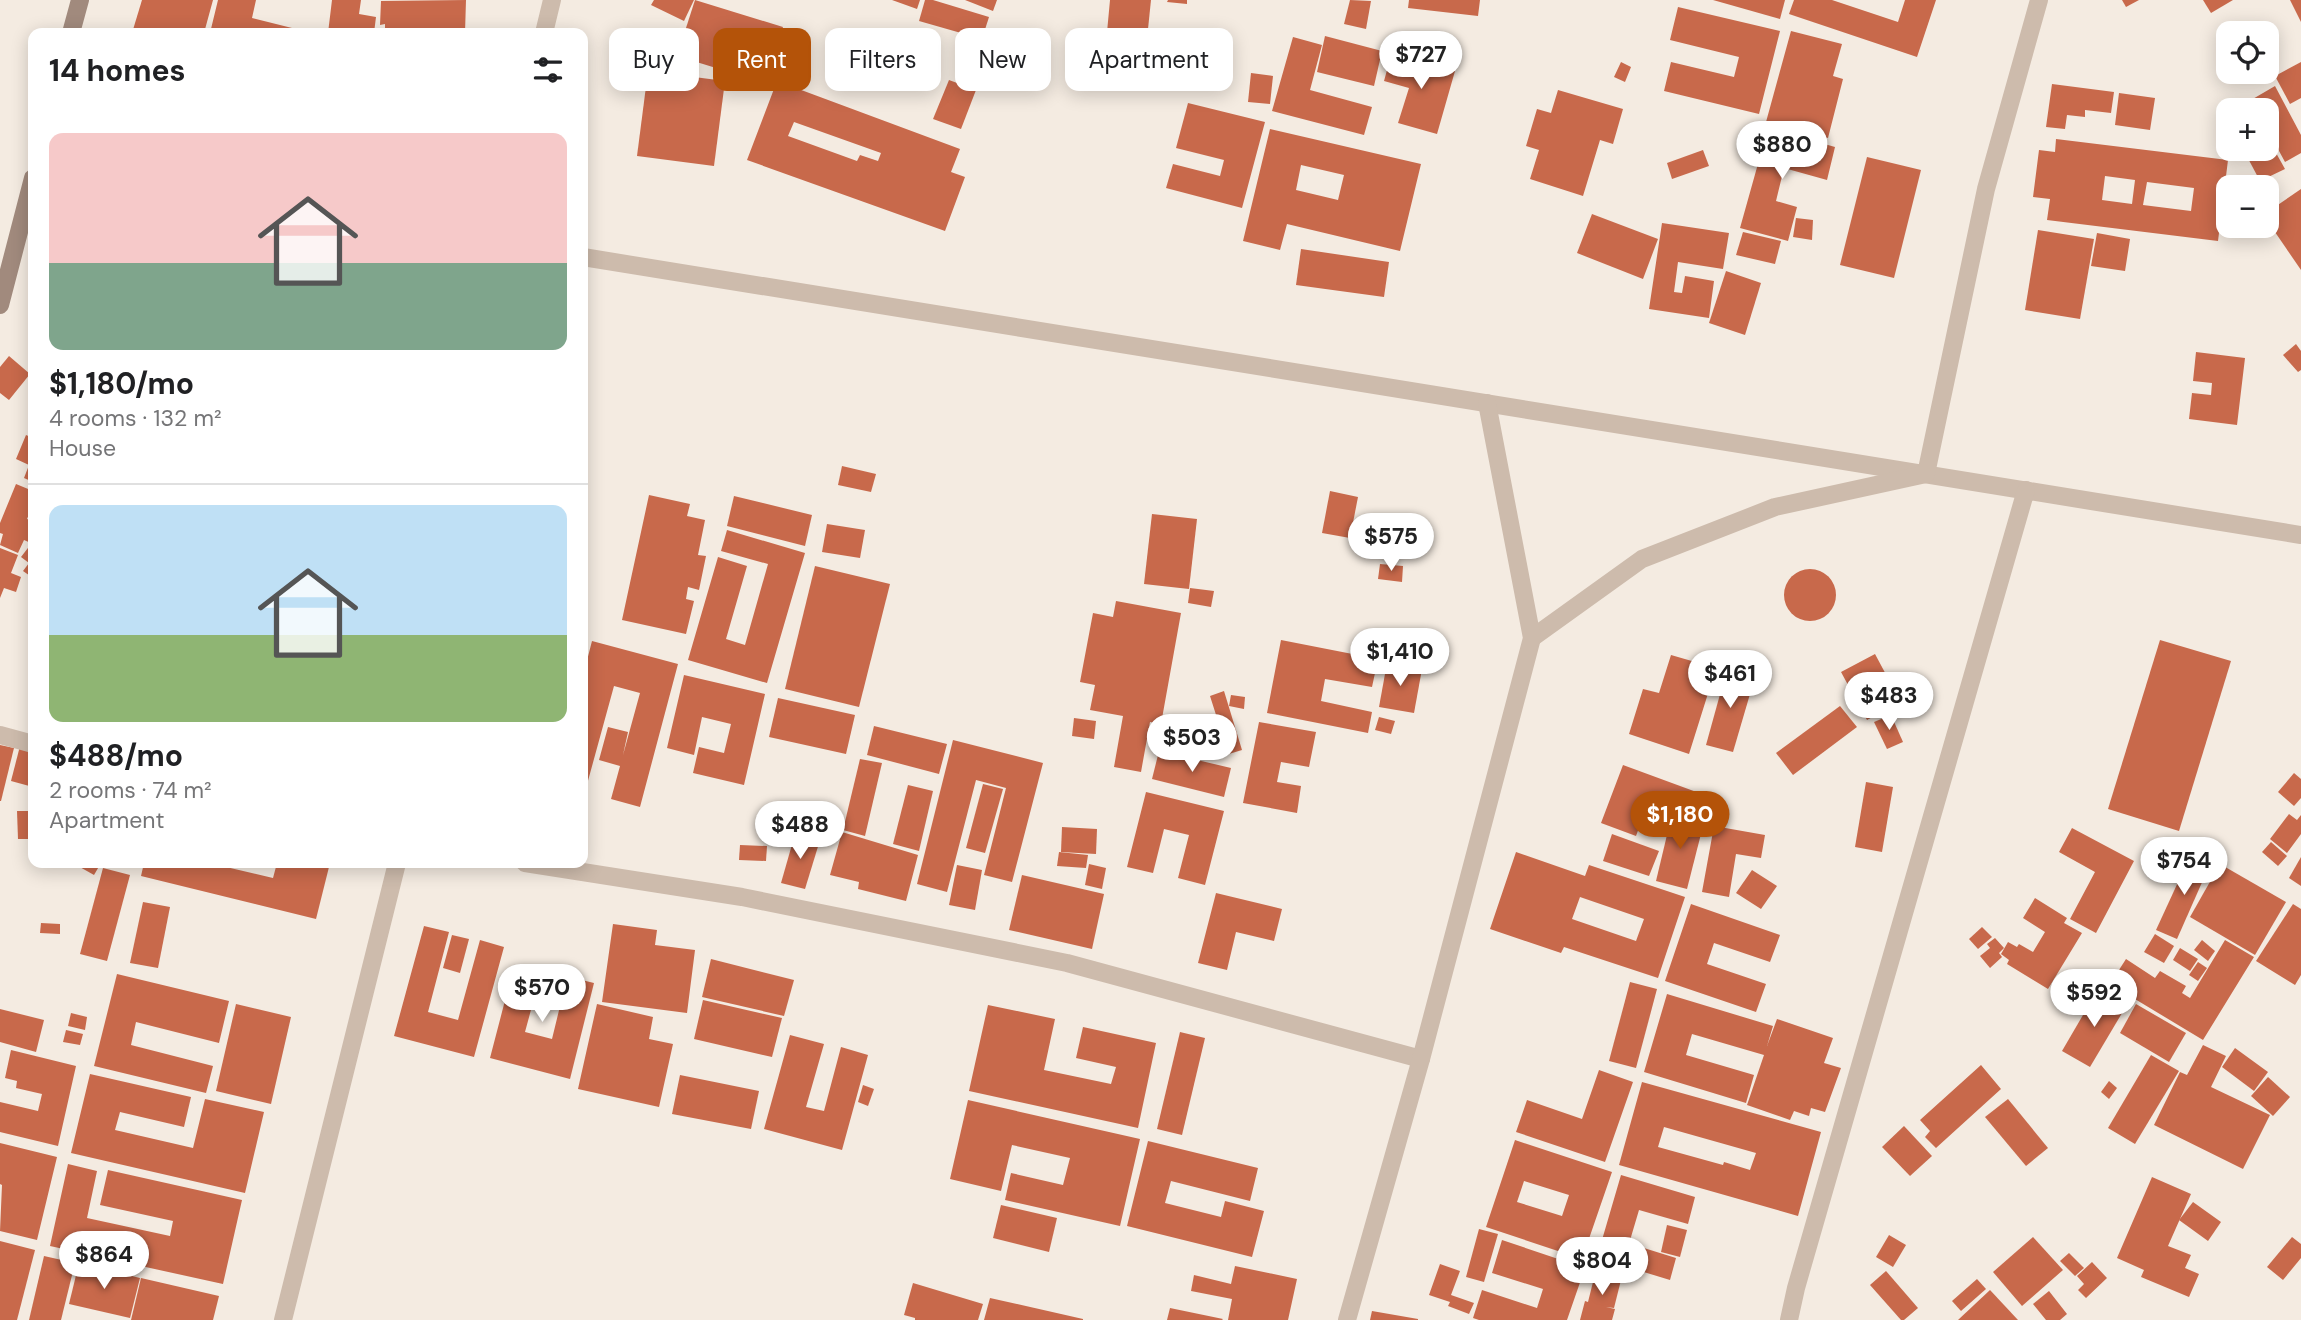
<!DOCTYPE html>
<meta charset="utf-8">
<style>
body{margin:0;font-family:"DM Sans",sans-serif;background:#f2f2f2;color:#202124;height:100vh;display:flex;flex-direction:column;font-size:26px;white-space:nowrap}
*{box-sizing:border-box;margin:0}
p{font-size:23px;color:#757577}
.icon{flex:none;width:38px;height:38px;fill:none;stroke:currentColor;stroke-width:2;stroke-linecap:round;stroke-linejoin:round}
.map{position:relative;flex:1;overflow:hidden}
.side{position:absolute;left:28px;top:28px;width:560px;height:840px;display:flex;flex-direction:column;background:#fff;border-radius:14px;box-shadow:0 4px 18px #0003}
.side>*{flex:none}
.banner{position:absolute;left:609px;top:28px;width:665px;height:63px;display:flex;gap:14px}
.fabs{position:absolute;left:2216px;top:21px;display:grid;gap:14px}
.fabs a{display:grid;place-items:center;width:63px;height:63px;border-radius:14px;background:#fff;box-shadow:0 4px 18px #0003;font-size:35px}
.price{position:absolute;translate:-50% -60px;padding:0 16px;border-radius:24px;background:#fff;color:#222;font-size:23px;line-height:46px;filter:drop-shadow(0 2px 4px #0008)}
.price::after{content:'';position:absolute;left:50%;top:42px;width:21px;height:16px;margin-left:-10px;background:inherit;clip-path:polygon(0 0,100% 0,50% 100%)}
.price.current{background:#b45309;color:#fff}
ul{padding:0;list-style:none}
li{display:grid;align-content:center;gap:14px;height:371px;padding:0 21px}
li+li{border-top:2px solid #e0e0e0}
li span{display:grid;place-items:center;height:217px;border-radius:14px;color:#555}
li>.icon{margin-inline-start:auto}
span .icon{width:126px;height:126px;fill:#fffc;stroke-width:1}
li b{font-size:30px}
h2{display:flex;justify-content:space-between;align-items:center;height:84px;padding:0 21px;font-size:30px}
.tag{padding:0 24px;border-radius:14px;background:#fff;box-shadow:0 4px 18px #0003;font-size:24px;line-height:63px}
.tag.current{background:#b45309;color:#fff}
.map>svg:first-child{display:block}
.building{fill:#c8694b;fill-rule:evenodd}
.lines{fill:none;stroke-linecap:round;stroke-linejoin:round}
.street{stroke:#cdbbac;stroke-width:18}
.secondary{stroke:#a18a7d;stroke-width:18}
</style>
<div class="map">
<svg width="2301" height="1320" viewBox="0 0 2301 1320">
<rect width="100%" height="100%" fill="#f4ebe1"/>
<g class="building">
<polygon points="142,0 213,0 204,33 132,33"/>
<polygon points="218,0 256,0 252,18 296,29 295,33 210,33"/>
<polygon points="332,0 361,0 359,14 376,17 374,33 328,33"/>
<polygon points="466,0 465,33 385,33 385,24 380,25 381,1"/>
<polygon points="654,0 694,0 684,21 651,5"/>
<polygon points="695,0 783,27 765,83 677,56"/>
<polygon points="892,0 920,0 917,9"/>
<polygon points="925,0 933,0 989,17 982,39 919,21"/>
<polygon points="965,0 997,0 993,11"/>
<polygon points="1110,0 1151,0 1145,58 1105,54"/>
<polygon points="1168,0 1187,0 1187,4 1167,2"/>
<polygon points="1350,0 1371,1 1366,29 1344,24"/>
<polygon points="1409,0 1480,0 1478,16 1408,8"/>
<polygon points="1713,0 1785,0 1780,19"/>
<polygon points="1794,0 1832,0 1898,22 1905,0 1936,0 1917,57 1789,14"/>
<polygon points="2122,0 2139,0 2126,7"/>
<polygon points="2203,0 2233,0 2211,13"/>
<polygon points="2290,0 2301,0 2301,22"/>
<polygon points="1678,7 1780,31 1759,114 1664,91 1671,62 1734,77 1739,57 1670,40"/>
<polygon points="1153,28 1173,32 1168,55 1149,52"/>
<polygon points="1791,31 1842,44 1833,76 1843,79 1828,138 1766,122"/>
<polygon points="1325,36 1382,51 1374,86 1317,72"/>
<polygon points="1293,37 1322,45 1310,90 1372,107 1364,135 1272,111"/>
<polygon points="1392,52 1455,71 1437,134 1398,123 1409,88 1384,81"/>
<polygon points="1621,62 1631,67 1625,82 1614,77"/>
<polygon points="2301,62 2301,98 2290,104 2275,76"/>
<polygon points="648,71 725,81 714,166 637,156"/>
<polygon points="1251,73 1273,76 1270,104 1248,102"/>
<polygon points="949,80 976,90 961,129 933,119"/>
<path d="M777 81 960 149 951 172 965 177 945 231 747 160ZM794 122 881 153 878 161 860 155 857 161 788 136Z"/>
<polygon points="2052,84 2114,92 2111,113 2085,110 2085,117 2067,115 2065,129 2046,127"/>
<polygon points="2275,86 2301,135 2301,153 2285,162 2266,127 2266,110 2257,110 2251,100"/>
<polygon points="1558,90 1623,109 1613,144 1600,140 1583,196 1530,179 1539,150 1526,146 1537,109 1551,113"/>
<polygon points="2119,93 2155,98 2150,130 2115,125"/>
<polygon points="1188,103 1265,122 1242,208 1166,188 1173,164 1220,176 1224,160 1176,148"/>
<polygon points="2248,103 2252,110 2235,110"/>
<polygon points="1768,128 1835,147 1827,180 1784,168 1776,201 1797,207 1788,241 1740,228"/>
<path d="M1270 129 1421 164 1400 251 1287 224 1280 250 1243 241ZM1301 165 1344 175 1338 200 1296 190Z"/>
<polygon points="2266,135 2285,169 2260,181 2243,149 2266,149"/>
<path d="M2056 139 2228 160 2218 241 2047 220 2050 199 2033 197 2039 150 2055 152ZM2105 176 2135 180 2132 204 2102 200ZM2147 182 2194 188 2191 211 2143 205Z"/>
<polygon points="1703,150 1709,166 1672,179 1667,163"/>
<polygon points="1867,157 1921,170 1894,278 1840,265"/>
<polygon points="2301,189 2301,270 2266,219 2266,213"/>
<polygon points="1592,214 1658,239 1643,279 1577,253"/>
<polygon points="1796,218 1813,220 1812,240 1793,237"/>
<polygon points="1662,223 1729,233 1723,269 1678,262 1674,292 1682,293 1685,276 1714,281 1709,318 1649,309"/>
<polygon points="2038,230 2094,239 2080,319 2025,310"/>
<polygon points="1743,232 1781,241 1775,264 1736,255"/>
<polygon points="2097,233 2130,239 2125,271 2091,266"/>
<polygon points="1301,249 1389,262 1384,297 1296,285"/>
<polygon points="1726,271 1761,283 1745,335 1709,323"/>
<polygon points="2296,344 2301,351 2301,370 2298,372 2283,355"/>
<polygon points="2196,352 2245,358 2237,425 2189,419 2192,393 2211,395 2212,383 2193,381"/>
<polygon points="9,356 30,374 9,400 0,393 0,367"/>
<polygon points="26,435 33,438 33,482 24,478 29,465 16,459"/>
<polygon points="842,466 876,474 871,492 838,485"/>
<polygon points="16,484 33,491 33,505 27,519 33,521 33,544 24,540 18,553 0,545 3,534 0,533 0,523"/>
<polygon points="1330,491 1358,497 1350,538 1322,533"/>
<polygon points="649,495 690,504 687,516 705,520 698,555 706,556 699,590 688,587 686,599 694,601 686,634 622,620"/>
<polygon points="734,496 812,515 805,546 727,526"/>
<polygon points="1152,514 1197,519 1189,589 1144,584"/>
<polygon points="827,524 865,530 860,558 822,552"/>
<polygon points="727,530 805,553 767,683 688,660 718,557 747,566 726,639 745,645 768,564 721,551"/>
<polygon points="31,544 33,546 33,578 23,571 29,563 21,557"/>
<polygon points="0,548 18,555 11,573 21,577 16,592 4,588 0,598"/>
<polygon points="1380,564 1403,566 1402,582 1378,579"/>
<polygon points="815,566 890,584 859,707 785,689"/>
<circle cx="1810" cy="595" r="26"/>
<polygon points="1190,588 1214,591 1211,607 1188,603"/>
<polygon points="1116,601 1181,613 1161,724 1150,722 1141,772 1114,767 1123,716 1090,710 1095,685 1080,682 1093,613 1113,617"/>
<polygon points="1281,640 1378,659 1372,687 1325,679 1321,701 1372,712 1368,733 1267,713"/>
<polygon points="2160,640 2231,661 2179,831 2108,809"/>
<polygon points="592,641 678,664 640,807 611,799 620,766 599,760 608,727 628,732 623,755 640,693 614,686 583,799 583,676"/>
<polygon points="1875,654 1890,682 1876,690 1887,709 1867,720 1841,672"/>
<polygon points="1671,655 1716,668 1689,754 1629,734 1643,689 1659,693"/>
<polygon points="1387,663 1422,669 1414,713 1379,707"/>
<polygon points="1727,669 1755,677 1733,752 1706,745"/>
<polygon points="684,675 765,694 744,785 693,773 699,747 724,753 731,724 702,717 694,755 667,748"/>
<polygon points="1224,691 1242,750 1209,760 1197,724 1217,718 1210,696"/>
<polygon points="1231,695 1245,697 1244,709 1229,706"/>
<polygon points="778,698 855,715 846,754 769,737"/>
<polygon points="1840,706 1857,727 1793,775 1776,753"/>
<polygon points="1891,715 1903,742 1887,749 1874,722"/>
<polygon points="1379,717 1395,721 1391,734 1375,730"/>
<polygon points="1074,718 1096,721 1094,739 1072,736"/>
<polygon points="1259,722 1316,732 1309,767 1281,762 1277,782 1301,786 1297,813 1243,803"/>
<polygon points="874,726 947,744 939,774 867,755"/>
<polygon points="953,740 1043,763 1012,882 984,875 1006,788 976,780 947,892 917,884"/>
<polygon points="0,745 14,748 1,801 0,801"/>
<polygon points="20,746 33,750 33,787 11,781"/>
<polygon points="1159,751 1231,768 1224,797 1152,779"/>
<polygon points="860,759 882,763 865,836 843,830"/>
<polygon points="1623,765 1710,797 1701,822 1673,811 1664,834 1640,825 1636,836 1601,823"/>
<polygon points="2294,773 2301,779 2301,798 2294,806 2278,792"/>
<polygon points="1866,782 1893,787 1882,852 1855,847"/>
<polygon points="983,784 1003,789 985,853 966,848"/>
<polygon points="908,785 933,791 919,851 893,844"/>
<polygon points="1146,792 1224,811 1205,885 1178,878 1189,835 1164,829 1153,873 1127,867"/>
<polygon points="17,811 33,811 33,839 18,839"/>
<polygon points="1672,814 1704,822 1687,889 1656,881"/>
<polygon points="2289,814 2297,820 2301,815 2301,834 2287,853 2270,839"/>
<polygon points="1714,826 1765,835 1761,858 1736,854 1729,897 1702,892"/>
<polygon points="1062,827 1097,829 1096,854 1061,852"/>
<polygon points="2072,828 2134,861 2096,933 2070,919 2095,872 2059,852"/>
<polygon points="842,832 918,855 906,901 858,889 859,882 830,875"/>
<polygon points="795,834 820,840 805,889 781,883"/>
<polygon points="1612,834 1659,851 1649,876 1603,861"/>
<polygon points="2271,842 2287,856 2278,866 2262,852"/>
<polygon points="740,845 767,846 766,861 739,860"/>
<polygon points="1059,852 1088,855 1086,868 1057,866"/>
<path d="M1516 852 1585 876 1589 865 1685 897 1658 978 1564 947 1561 953 1490 929ZM1580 897 1644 919 1636 941 1572 919Z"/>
<polygon points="2191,854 2211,862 2177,939 2156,930"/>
<polygon points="2301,857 2301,886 2289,878"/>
<polygon points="80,863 101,863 94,875 78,866"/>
<polygon points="144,863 209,863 273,878 277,863 330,863 316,919 141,876"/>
<polygon points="1089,864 1106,868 1102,889 1085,885"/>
<polygon points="2220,864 2286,902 2255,955 2190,917"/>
<polygon points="957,865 982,870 975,910 949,905"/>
<polygon points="103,868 130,875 107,961 80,954"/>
<polygon points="1752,870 1777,886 1761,909 1736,893"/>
<polygon points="1022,875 1104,894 1092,949 1009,930"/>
<polygon points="1216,893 1282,909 1274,941 1236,932 1227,970 1198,963"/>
<polygon points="2035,898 2067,918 2064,923 2082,933 2048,989 2007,964 2009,960 2001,954 2008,942 2017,947 2019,944 2033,952 2045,932 2023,918"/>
<polygon points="143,902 170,907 158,968 130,963"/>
<polygon points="1691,904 1780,935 1770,962 1714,943 1707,964 1766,984 1756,1012 1665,981"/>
<polygon points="2293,904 2301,909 2301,975 2295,985 2256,961"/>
<polygon points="41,923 60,924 60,934 40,933"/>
<polygon points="613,924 657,930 655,945 695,950 687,1013 602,1002"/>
<polygon points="424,926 449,932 428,1012 458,1020 480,940 504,947 474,1057 394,1036"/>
<polygon points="1982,927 1992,937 1978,949 1969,939"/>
<polygon points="2155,934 2174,946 2164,963 2144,952"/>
<polygon points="452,935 469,939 460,973 443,968"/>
<polygon points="1995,938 2004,948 1999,953 2002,957 1990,968 1980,956 1990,948 1987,944"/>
<polygon points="2202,940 2215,951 2208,961 2194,950"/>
<polygon points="2225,940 2254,957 2203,1040 2110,984 2126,959 2155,978 2160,971 2186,986 2182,993 2190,998"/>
<polygon points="2180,948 2198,959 2190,971 2173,960"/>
<polygon points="711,959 794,980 784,1016 702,997"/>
<polygon points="2198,962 2207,968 2198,981 2189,975"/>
<polygon points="514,966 541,973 525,1032 552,1039 562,998 548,994 553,973 594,983 570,1079 490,1058"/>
<polygon points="117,974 229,1001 219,1043 136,1022 131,1045 213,1066 206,1093 94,1066"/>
<polygon points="1630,982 1657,989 1636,1068 1609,1061"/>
<polygon points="2097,991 2125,1008 2090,1067 2062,1051"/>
<polygon points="1667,994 1773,1026 1767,1046 1777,1019 1833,1038 1824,1063 1841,1068 1825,1112 1811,1108 1809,1116 1794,1111 1790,1120 1747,1105 1764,1055 1692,1034 1686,1055 1754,1075 1746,1103 1644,1072"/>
<polygon points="703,1000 782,1018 772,1057 694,1039"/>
<polygon points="236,1004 291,1017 271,1104 216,1091"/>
<polygon points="597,1004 653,1017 649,1039 673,1044 659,1107 578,1089"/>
<polygon points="2136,1004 2186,1033 2169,1062 2120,1033"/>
<polygon points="988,1005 1055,1019 1044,1070 1111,1084 1116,1067 1076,1058 1083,1027 1156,1043 1138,1128 969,1091"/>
<polygon points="0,1009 44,1020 36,1052 0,1042"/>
<polygon points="71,1013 87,1017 85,1030 68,1026"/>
<polygon points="66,1030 83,1034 80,1045 63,1042"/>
<polygon points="1180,1032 1205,1038 1182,1135 1157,1129"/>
<polygon points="790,1035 824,1044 806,1107 824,1111 841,1047 868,1055 842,1150 764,1129"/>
<polygon points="2203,1045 2226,1056 2211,1087 2270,1115 2243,1169 2154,1125 2180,1072 2187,1075"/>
<polygon points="2235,1048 2268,1072 2254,1091 2222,1067"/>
<polygon points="11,1050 76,1066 58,1146 0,1132 0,1102 38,1111 42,1094 16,1088 17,1081 5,1078"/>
<polygon points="2151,1055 2179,1071 2135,1144 2108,1128"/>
<polygon points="1981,1065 2001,1089 1936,1148 1925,1137 1930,1131 1920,1120"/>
<polygon points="1599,1070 1633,1082 1605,1162 1516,1132 1527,1100 1582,1119"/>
<polygon points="90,1074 191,1097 184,1127 120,1112 115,1130 193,1148 205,1099 264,1112 245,1193 71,1153"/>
<polygon points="680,1075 759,1091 751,1129 672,1114"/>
<polygon points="2268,1077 2290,1097 2273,1116 2251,1096"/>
<polygon points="2109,1081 2117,1088 2109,1099 2101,1092"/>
<path d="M1642 1082 1821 1132 1798 1216 1619 1165ZM1664 1127 1756 1153 1750 1170 1724 1162 1723 1165 1658 1147Z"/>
<polygon points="863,1085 874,1089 868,1106 858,1102"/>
<polygon points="2008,1099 2048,1148 2026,1166 1985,1117"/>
<polygon points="968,1100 1140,1139 1120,1226 1005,1200 1011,1173 1063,1185 1070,1158 1012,1145 1001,1191 950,1179"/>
<polygon points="1904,1126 1932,1156 1910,1176 1882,1147"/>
<path d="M1515 1140 1612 1172 1582 1259 1486 1227ZM1524 1181 1569 1195 1562 1216 1517 1202Z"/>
<polygon points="1148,1141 1258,1168 1250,1201 1171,1181 1165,1203 1221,1217 1225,1201 1264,1211 1252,1257 1127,1226"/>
<polygon points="0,1143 57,1157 37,1240 0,1231 2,1185 0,1184"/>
<polygon points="68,1164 97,1171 87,1218 170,1236 173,1221 100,1205 108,1170 242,1200 223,1284 50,1246"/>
<polygon points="1621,1175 1695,1197 1688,1224 1639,1210 1623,1264 1597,1257"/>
<polygon points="2152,1177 2191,1194 2168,1246 2191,1255 2185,1268 2199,1274 2189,1297 2141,1277 2144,1270 2117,1258"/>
<polygon points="2193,1202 2221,1222 2208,1241 2179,1220"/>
<polygon points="1001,1205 1057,1218 1049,1252 993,1238"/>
<polygon points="1667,1225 1687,1230 1680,1257 1661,1252"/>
<polygon points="1479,1229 1498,1234 1484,1282 1466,1277"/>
<polygon points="1889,1235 1906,1245 1893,1267 1876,1257"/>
<polygon points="2033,1237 2063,1270 2022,1306 1993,1272"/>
<polygon points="2292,1237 2301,1244 2301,1258 2283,1280 2267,1267"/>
<polygon points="1502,1240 1585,1268 1567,1320 1479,1320 1473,1318 1482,1290 1537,1308 1543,1289 1492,1273"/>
<polygon points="0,1241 35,1250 17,1320 0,1320"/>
<polygon points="1631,1244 1676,1258 1670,1280 1624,1266"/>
<polygon points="2069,1253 2084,1268 2075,1276 2060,1261"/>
<polygon points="44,1256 75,1263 61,1320 29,1320"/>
<polygon points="2092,1262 2107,1278 2086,1298 2078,1290 2084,1284 2077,1276"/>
<polygon points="79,1263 140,1278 130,1318 69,1304"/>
<polygon points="1440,1264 1460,1271 1451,1295 1474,1303 1469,1314 1448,1306 1450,1302 1429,1295"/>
<polygon points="1235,1266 1297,1279 1288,1320 1228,1320 1232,1299 1191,1291 1194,1275 1231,1284"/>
<polygon points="1596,1270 1622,1276 1614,1308 1606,1307 1615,1309 1612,1320 1580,1320 1585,1301 1588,1302"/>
<polygon points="1886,1271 1918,1308 1904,1320 1901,1320 1870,1285"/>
<polygon points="141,1278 219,1296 213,1320 131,1320"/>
<polygon points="1977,1279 1986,1289 1961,1311 1952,1301"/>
<polygon points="913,1283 983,1304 978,1320 915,1320 915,1318 904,1315"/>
<polygon points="1990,1290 2018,1320 1958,1320"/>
<polygon points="2049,1291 2067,1314 2060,1320 2046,1320 2033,1304"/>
<polygon points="990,1298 1083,1319 1083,1320 984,1320"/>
<polygon points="1170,1308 1223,1319 1222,1320 1167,1320"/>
<polygon points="1372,1311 1418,1319 1418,1320 1370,1320"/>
</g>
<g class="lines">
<g class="street">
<polyline points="544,33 552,0"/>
<polyline points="583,257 2301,535"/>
<polyline points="1532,638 1642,559 1775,507 1926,474 1986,189 2039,0"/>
<polyline points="0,735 33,744"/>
<polyline points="525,863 742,897 1067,963 1421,1059"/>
<polyline points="283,1320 397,863"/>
<polyline points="1347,1320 1421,1059 1532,638 1487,403"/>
<polyline points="1789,1320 1796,1288 2026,490"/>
</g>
<g class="secondary">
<polyline points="71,33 80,0"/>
<polyline points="0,305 33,178"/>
</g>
</g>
</svg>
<div class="fabs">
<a><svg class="icon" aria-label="locate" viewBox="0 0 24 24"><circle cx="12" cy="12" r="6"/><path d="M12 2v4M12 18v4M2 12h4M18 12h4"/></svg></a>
<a>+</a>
<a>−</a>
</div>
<b class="price" style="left:1421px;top:91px">$727</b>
<b class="price" style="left:1782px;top:181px">$880</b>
<b class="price" style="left:1391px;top:573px">$575</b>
<b class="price" style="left:1400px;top:688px">$1,410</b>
<b class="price" style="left:1730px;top:710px">$461</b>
<b class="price" style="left:1889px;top:732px">$483</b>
<b class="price" style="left:1192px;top:774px">$503</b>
<b class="price current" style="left:1680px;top:851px">$1,180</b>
<b class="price" style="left:800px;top:861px">$488</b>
<b class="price" style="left:2184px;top:897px">$754</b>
<b class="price" style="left:542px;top:1024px">$570</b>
<b class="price" style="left:2094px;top:1029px">$592</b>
<b class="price" style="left:104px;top:1291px">$864</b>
<b class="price" style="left:1602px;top:1297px">$804</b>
<div class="banner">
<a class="tag">Buy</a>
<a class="tag current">Rent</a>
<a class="tag">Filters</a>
<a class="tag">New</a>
<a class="tag">Apartment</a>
</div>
<section class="side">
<h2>14 homes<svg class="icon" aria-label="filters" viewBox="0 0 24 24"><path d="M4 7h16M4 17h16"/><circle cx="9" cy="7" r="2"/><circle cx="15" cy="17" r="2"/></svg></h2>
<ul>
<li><span style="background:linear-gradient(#f6c9c9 60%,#7fa58c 0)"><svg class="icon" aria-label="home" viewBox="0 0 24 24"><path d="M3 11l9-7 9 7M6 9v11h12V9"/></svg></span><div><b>$1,180/mo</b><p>4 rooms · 132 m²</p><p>House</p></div></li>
<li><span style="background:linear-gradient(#bfe0f5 60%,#8fb573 0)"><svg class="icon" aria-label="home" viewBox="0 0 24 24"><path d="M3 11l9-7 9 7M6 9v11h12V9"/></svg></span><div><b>$488/mo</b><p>2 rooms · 74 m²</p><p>Apartment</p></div></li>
</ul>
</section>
</div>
